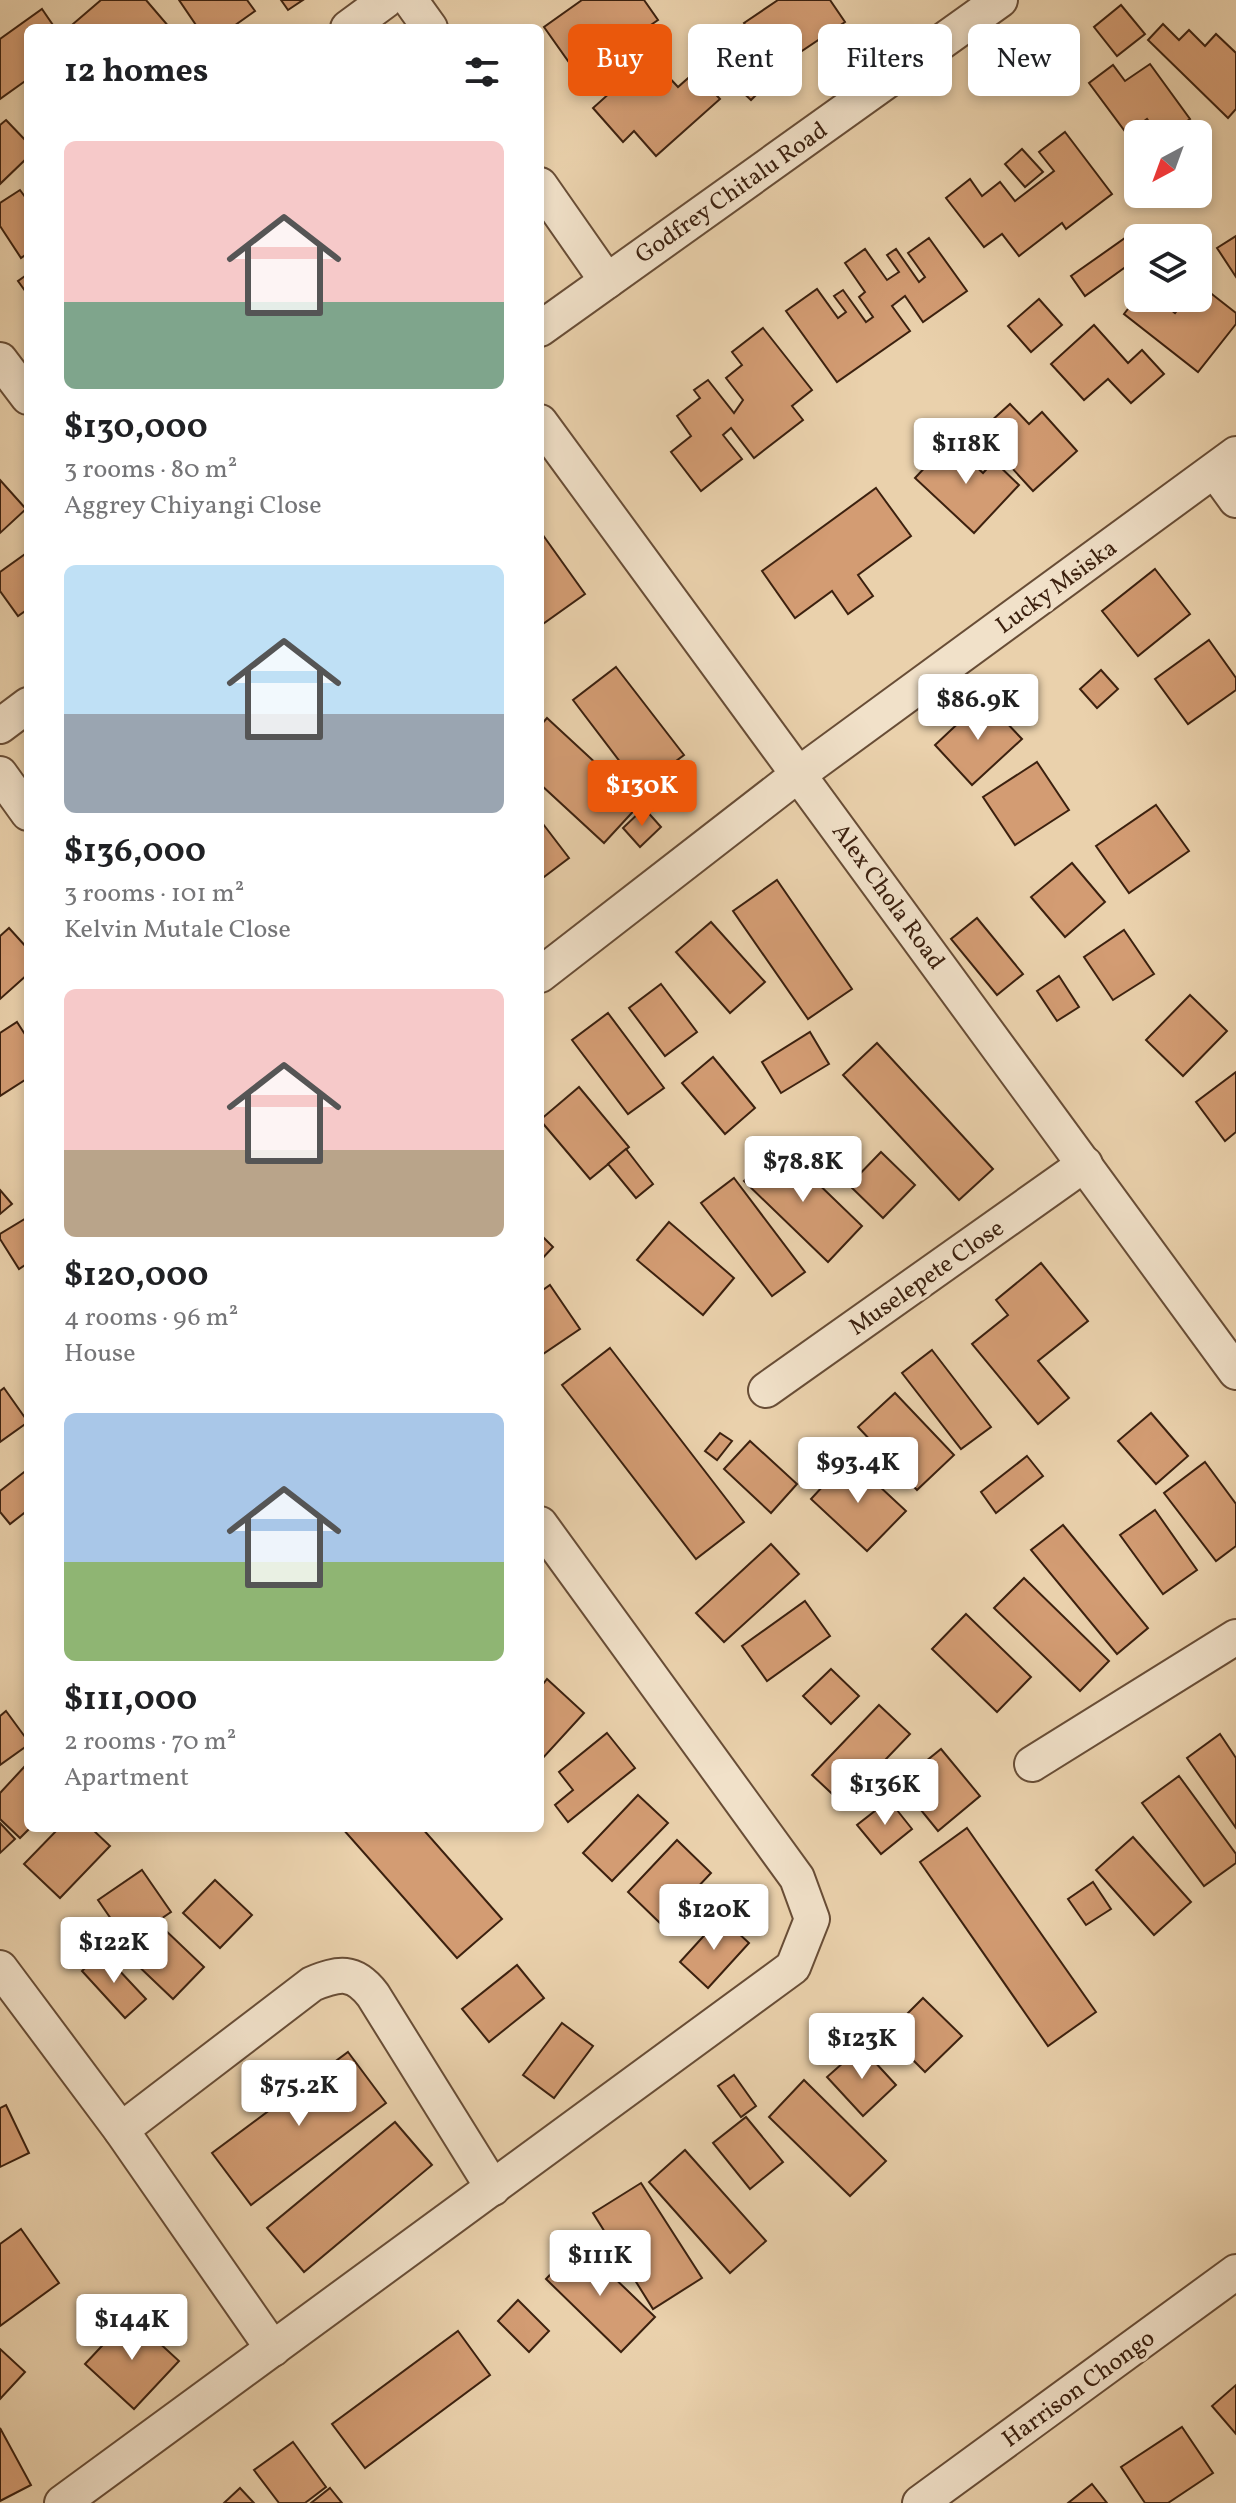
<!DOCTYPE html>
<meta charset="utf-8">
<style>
body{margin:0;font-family:Vollkorn,serif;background:#f6f6f6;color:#202124;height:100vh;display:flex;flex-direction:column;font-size:30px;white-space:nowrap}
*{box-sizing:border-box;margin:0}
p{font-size:26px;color:#757577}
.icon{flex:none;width:44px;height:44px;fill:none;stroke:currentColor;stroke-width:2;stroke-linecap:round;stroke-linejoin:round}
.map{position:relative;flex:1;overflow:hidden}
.sheet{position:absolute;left:24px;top:24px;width:520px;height:1808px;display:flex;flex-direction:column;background:#fff;border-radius:12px;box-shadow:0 4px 12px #0003}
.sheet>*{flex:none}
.banner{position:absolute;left:568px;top:24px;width:548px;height:72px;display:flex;gap:16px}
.needle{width:52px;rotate:221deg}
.controls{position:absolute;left:1124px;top:120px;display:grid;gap:16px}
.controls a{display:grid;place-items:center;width:88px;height:88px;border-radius:12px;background:#fff;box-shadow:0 4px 12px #0003;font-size:40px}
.price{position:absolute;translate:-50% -68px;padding:0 18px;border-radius:8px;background:#fff;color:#222;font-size:26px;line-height:52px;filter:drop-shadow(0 2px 4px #0008)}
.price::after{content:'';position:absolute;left:50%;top:48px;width:24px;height:18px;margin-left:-12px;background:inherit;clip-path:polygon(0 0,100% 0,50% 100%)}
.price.active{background:#ea580c;color:#fff}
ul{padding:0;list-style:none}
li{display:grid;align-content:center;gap:16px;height:424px;padding:0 40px}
li span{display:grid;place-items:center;height:248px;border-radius:12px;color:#555}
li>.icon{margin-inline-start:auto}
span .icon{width:144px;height:144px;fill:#fffc;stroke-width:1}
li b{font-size:34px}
h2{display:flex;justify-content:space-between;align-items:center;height:96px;padding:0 40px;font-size:34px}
.pill{padding:0 28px;border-radius:12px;background:#fff;box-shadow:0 4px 12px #0003;font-size:28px;line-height:72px}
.pill.active{background:#ea580c;color:#fff}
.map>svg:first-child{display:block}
.building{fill:#d39c73;stroke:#3c210f;stroke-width:2}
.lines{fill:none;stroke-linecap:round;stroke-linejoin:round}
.street-casing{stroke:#684d36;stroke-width:38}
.street{stroke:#f1e1c9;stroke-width:34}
.labels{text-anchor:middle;stroke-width:7;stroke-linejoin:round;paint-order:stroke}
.street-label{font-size:24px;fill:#3c210f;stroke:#f1e1c9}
</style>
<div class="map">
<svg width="1236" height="2503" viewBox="0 0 1236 2503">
<rect width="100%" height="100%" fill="#ead1ac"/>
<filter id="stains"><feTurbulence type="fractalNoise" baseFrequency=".0025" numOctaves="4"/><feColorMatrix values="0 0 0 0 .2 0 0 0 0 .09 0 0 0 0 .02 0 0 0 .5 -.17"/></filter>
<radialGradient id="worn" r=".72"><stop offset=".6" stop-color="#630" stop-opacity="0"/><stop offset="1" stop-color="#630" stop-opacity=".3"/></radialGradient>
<g class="building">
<polygon points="101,0 146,0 170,28 77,28 73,24"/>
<polygon points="179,0 247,0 255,11 231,28 198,28"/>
<polygon points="281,0 303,0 288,10"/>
<polygon points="582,0 644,0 658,20 578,75 544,27"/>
<polygon points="778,0 830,0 845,22 775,69 744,23"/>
<polygon points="1121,5 1145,34 1117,56 1094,27"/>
<polygon points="42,9 55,28 28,28 28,79 0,99 0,39"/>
<polygon points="1163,24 1179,40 1189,30 1205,46 1216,34 1236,53 1236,109 1228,118 1148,40"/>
<polygon points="650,57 678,87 695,72 720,99 656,156 634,131 623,142 593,108"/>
<polygon points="1150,64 1190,119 1168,134 1158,134 1147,119 1127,134 1089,83 1113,65 1125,81"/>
<polygon points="753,65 770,81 751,100 735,85"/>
<polygon points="6,120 28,143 28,157 0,184 0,125"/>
<polygon points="1065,132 1112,194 1066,229 1062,223 1019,256 1002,234 984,247 946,198 970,179 982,196 1000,182 1015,201 1054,171 1039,152"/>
<polygon points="1022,149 1043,172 1025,187 1005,164"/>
<polygon points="20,190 28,201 28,253 21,258 0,226 0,203"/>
<polygon points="1236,236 1236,277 1217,248"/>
<polygon points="929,238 967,291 923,322 905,296 892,306 910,331 837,382 786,311 817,289 838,318 846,312 834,296 843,290 866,322 873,317 859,297 865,292 845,263 865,249 887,280 899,272 887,255 896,249 919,282 925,277 908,253"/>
<polygon points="1125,238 1138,258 1085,296 1071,276"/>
<polygon points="28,274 28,295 18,281"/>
<polygon points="1199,284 1236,313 1236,324 1198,372 1124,314 1138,296 1156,298 1175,313 1187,298 1198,298"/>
<polygon points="1039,299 1062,325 1031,352 1008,326"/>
<polygon points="1094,325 1128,363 1142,350 1164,374 1131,403 1108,379 1084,400 1051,364"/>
<polygon points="763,328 812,390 792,406 803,420 754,458 731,428 723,435 742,459 701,491 671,452 691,436 677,416 700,398 694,390 708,380 734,413 743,400 726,378 742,365 732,352"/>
<polygon points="1010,404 1029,424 1042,412 1077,451 1033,491 979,432"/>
<polygon points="949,442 983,473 994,461 1019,485 974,533 915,478"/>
<polygon points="0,480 26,509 0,533"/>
<polygon points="876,488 911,536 858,575 873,596 848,614 832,591 795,618 762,571"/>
<polygon points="540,531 585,594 540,626"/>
<polygon points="28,552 28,609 18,616 0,591 0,572"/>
<polygon points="1155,569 1190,614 1138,656 1102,611"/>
<polygon points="1209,640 1236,678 1236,690 1188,724 1155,679"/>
<polygon points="616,667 684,755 640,788 573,700"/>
<polygon points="1101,670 1118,689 1097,708 1080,689"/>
<polygon points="984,699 1022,739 972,785 935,745"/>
<polygon points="547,718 640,804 604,843 540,784 540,726"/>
<polygon points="1037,762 1069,810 1015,845 983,797"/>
<polygon points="1156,805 1189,851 1129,893 1096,846"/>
<polygon points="644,808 661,827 640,847 623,828"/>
<polygon points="540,820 569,858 540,880"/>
<polygon points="1072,863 1105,902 1065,937 1031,897"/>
<polygon points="777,880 852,989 808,1019 733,911"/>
<polygon points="977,918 1023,974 997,995 951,939"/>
<polygon points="711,922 765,982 730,1013 676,952"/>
<polygon points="9,928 28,949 28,974 0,999 0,936"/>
<polygon points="1124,930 1154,974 1113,1000 1084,957"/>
<polygon points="1059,976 1079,1007 1057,1021 1037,991"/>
<polygon points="661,984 697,1032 665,1056 629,1008"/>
<polygon points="1190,995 1227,1031 1183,1076 1146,1040"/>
<polygon points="608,1013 664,1088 628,1114 572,1040"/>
<polygon points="17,1022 28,1039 28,1078 0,1096 0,1033"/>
<polygon points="810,1032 829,1064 781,1093 762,1062"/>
<polygon points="877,1043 993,1169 959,1200 843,1075"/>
<polygon points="713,1057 755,1108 725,1134 682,1083"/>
<polygon points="1236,1072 1236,1132 1225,1141 1196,1102"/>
<polygon points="579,1087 629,1147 590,1179 540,1120"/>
<polygon points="778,1145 862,1226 828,1262 744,1181"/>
<polygon points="626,1149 653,1184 636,1198 608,1164"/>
<polygon points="881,1152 915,1185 883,1218 849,1185"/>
<polygon points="734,1178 805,1272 772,1296 701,1203"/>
<polygon points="0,1190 12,1204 0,1214"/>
<polygon points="28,1217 28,1263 19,1269 0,1239 0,1234"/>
<polygon points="669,1222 734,1278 703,1315 637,1260"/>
<polygon points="540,1234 553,1247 540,1261"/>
<polygon points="1041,1263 1088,1321 1038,1361 1069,1398 1038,1424 972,1344 1008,1315 996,1300"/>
<polygon points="550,1285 580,1329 540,1356 540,1292"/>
<polygon points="610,1348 744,1522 696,1559 562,1385"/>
<polygon points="932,1350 991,1427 961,1449 902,1373"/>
<polygon points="4,1388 28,1422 0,1442 0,1391"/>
<polygon points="895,1393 954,1455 917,1490 858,1427"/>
<polygon points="1151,1413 1188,1456 1156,1484 1118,1441"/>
<polygon points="720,1433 732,1441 717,1460 705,1451"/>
<polygon points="750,1441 797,1484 771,1513 724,1469"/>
<polygon points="1027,1456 1043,1476 996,1513 981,1492"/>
<polygon points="849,1458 906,1511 867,1551 811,1499"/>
<polygon points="1205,1462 1236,1504 1236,1546 1216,1561 1164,1493"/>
<polygon points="28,1469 28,1510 10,1524 0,1512 0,1491"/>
<polygon points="1155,1510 1197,1570 1163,1594 1120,1535"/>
<polygon points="1063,1525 1148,1628 1117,1654 1031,1550"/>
<polygon points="771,1544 799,1574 724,1642 696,1613"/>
<polygon points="1024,1578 1109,1661 1080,1691 994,1608"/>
<polygon points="805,1601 830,1636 767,1681 742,1646"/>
<polygon points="966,1614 1031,1677 997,1712 932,1649"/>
<polygon points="831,1669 859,1696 831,1724 803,1696"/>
<polygon points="547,1679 584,1713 542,1759 540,1756 540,1688"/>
<polygon points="879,1705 910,1734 843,1804 812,1775"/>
<polygon points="6,1711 28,1741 28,1745 0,1765 0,1716"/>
<polygon points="607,1733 635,1768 568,1822 555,1805 573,1790 559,1772"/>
<polygon points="1220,1734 1236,1758 1236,1828 1187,1758"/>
<polygon points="941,1749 980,1796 938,1831 899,1783"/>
<polygon points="26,1765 30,1828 20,1838 0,1819 0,1793"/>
<polygon points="1179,1776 1236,1854 1236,1863 1204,1886 1142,1803"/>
<polygon points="638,1795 668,1823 612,1881 583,1853"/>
<polygon points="889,1800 912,1829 881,1854 857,1825"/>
<polygon points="0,1823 15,1839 0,1853"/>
<polygon points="59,1828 91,1828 110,1846 60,1898 24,1864"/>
<polygon points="342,1828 422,1828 502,1919 457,1958"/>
<polygon points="967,1828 1096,2012 1048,2046 920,1862"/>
<polygon points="1133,1837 1191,1902 1154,1935 1096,1870"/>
<polygon points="677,1840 711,1873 662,1925 628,1892"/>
<polygon points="142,1870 171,1912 127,1942 98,1900"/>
<polygon points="215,1880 252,1915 220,1948 183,1913"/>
<polygon points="1093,1882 1111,1909 1086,1925 1068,1899"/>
<polygon points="721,1917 749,1943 708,1988 680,1962"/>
<polygon points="162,1927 204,1967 173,1999 131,1959"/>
<polygon points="102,1952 146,1999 125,2018 82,1971"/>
<polygon points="517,1965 544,1998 489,2042 462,2009"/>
<polygon points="923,1998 962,2036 925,2072 887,2034"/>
<polygon points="562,2023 593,2046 554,2098 523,2075"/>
<polygon points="861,2047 896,2085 863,2116 827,2077"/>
<polygon points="348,2052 386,2103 251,2205 212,2153"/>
<polygon points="734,2075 756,2106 741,2117 718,2086"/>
<polygon points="804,2080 886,2161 850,2196 769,2117"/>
<polygon points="6,2105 29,2153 0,2167 0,2108"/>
<polygon points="746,2117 783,2162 750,2189 713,2143"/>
<polygon points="395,2122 432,2165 304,2272 267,2228"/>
<polygon points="685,2150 766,2241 730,2273 649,2182"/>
<polygon points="641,2183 702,2278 653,2309 593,2213"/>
<polygon points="21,2229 59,2283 0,2326 0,2244"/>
<polygon points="579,2244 655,2317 621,2352 546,2279"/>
<polygon points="518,2300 549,2331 529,2352 498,2321"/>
<polygon points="130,2316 179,2361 134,2409 85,2364"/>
<polygon points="458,2331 490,2375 365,2468 332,2424"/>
<polygon points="0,2349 25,2372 0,2399"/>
<polygon points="1236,2385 1236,2434 1212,2406"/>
<polygon points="1182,2427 1213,2473 1168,2503 1145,2503 1121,2467"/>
<polygon points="0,2428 31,2485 0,2501"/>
<polygon points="293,2442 326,2487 305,2503 279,2503 254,2470"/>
<polygon points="1092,2484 1107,2503 1068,2503"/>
<polygon points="240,2488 254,2503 224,2503"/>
<polygon points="330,2488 342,2503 311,2503"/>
</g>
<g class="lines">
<g class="street-casing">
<g id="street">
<polyline points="410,0 430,28"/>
<polyline points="348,28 386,0"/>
<polyline points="540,185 607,281"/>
<polyline points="540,329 1000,0"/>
<polyline points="0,360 28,397"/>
<polyline points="540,422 1236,1372"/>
<polyline points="1215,471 1236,500"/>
<polyline points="0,726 28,705"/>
<polyline points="0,774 28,813"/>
<polyline points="540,975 799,774 1236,454"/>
<polyline points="766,1390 1085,1164"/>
<polyline points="1032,1764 1236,1637"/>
<polyline points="0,1968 121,2130 273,2349"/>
<path d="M121 2130 312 1984C339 1973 354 1970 373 1995L493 2188"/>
<polyline points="62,2503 793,1967 812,1919 797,1878 540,1524"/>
<polyline points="920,2503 1236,2272"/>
</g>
</g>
<use href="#street" class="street"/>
</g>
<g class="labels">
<g class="street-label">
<text transform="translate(731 192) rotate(-35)" y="8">Godfrey Chitalu Road</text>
<text transform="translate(1056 586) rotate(-36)" y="8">Lucky Msiska</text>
<text transform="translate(889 896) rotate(54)" y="8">Alex Chola Road</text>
<text transform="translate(926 1277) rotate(-35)" y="8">Muselepete Close</text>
<text transform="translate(1078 2388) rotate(-36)" y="8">Harrison Chongo</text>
</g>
</g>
<rect width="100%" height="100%" filter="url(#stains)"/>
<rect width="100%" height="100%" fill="url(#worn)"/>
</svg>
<div class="controls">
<a><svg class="needle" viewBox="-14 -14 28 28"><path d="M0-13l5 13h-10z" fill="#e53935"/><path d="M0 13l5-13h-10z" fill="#757577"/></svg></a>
<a><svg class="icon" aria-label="layers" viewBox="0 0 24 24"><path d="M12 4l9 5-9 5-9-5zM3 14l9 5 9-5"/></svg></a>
</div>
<b class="price" style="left:966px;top:486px">$118K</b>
<b class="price" style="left:978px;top:742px">$86.9K</b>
<b class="price active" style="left:642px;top:828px">$130K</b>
<b class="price" style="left:803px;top:1204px">$78.8K</b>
<b class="price" style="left:858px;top:1505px">$93.4K</b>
<b class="price" style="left:885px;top:1827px">$136K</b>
<b class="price" style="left:714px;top:1952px">$120K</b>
<b class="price" style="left:114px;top:1985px">$122K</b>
<b class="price" style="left:862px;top:2081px">$123K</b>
<b class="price" style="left:299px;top:2128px">$75.2K</b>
<b class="price" style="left:600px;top:2298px">$111K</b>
<b class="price" style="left:132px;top:2362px">$144K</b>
<div class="banner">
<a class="pill active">Buy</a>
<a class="pill">Rent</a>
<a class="pill">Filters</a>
<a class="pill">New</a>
</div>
<section class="sheet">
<h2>12 homes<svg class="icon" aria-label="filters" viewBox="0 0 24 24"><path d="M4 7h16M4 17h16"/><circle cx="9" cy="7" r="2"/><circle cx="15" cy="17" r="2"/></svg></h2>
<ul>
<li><span style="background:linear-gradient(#f6c9c9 65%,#7fa58c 0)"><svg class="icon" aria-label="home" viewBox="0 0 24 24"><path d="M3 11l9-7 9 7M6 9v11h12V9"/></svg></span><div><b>$130,000</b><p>3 rooms · 80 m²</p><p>Aggrey Chiyangi Close</p></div></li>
<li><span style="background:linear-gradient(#bfe0f5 60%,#9aa5b1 0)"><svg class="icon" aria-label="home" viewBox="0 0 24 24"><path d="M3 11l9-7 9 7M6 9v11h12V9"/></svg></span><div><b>$136,000</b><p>3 rooms · 101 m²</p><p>Kelvin Mutale Close</p></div></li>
<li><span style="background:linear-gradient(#f6c9c9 65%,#b9a48a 0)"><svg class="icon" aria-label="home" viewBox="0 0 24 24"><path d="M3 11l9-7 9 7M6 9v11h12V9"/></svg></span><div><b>$120,000</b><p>4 rooms · 96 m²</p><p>House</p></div></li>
<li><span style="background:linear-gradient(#a9c7e8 60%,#8fb573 0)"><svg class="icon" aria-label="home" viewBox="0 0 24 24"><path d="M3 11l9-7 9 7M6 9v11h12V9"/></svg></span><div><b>$111,000</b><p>2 rooms · 70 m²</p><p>Apartment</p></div></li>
</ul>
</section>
</div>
